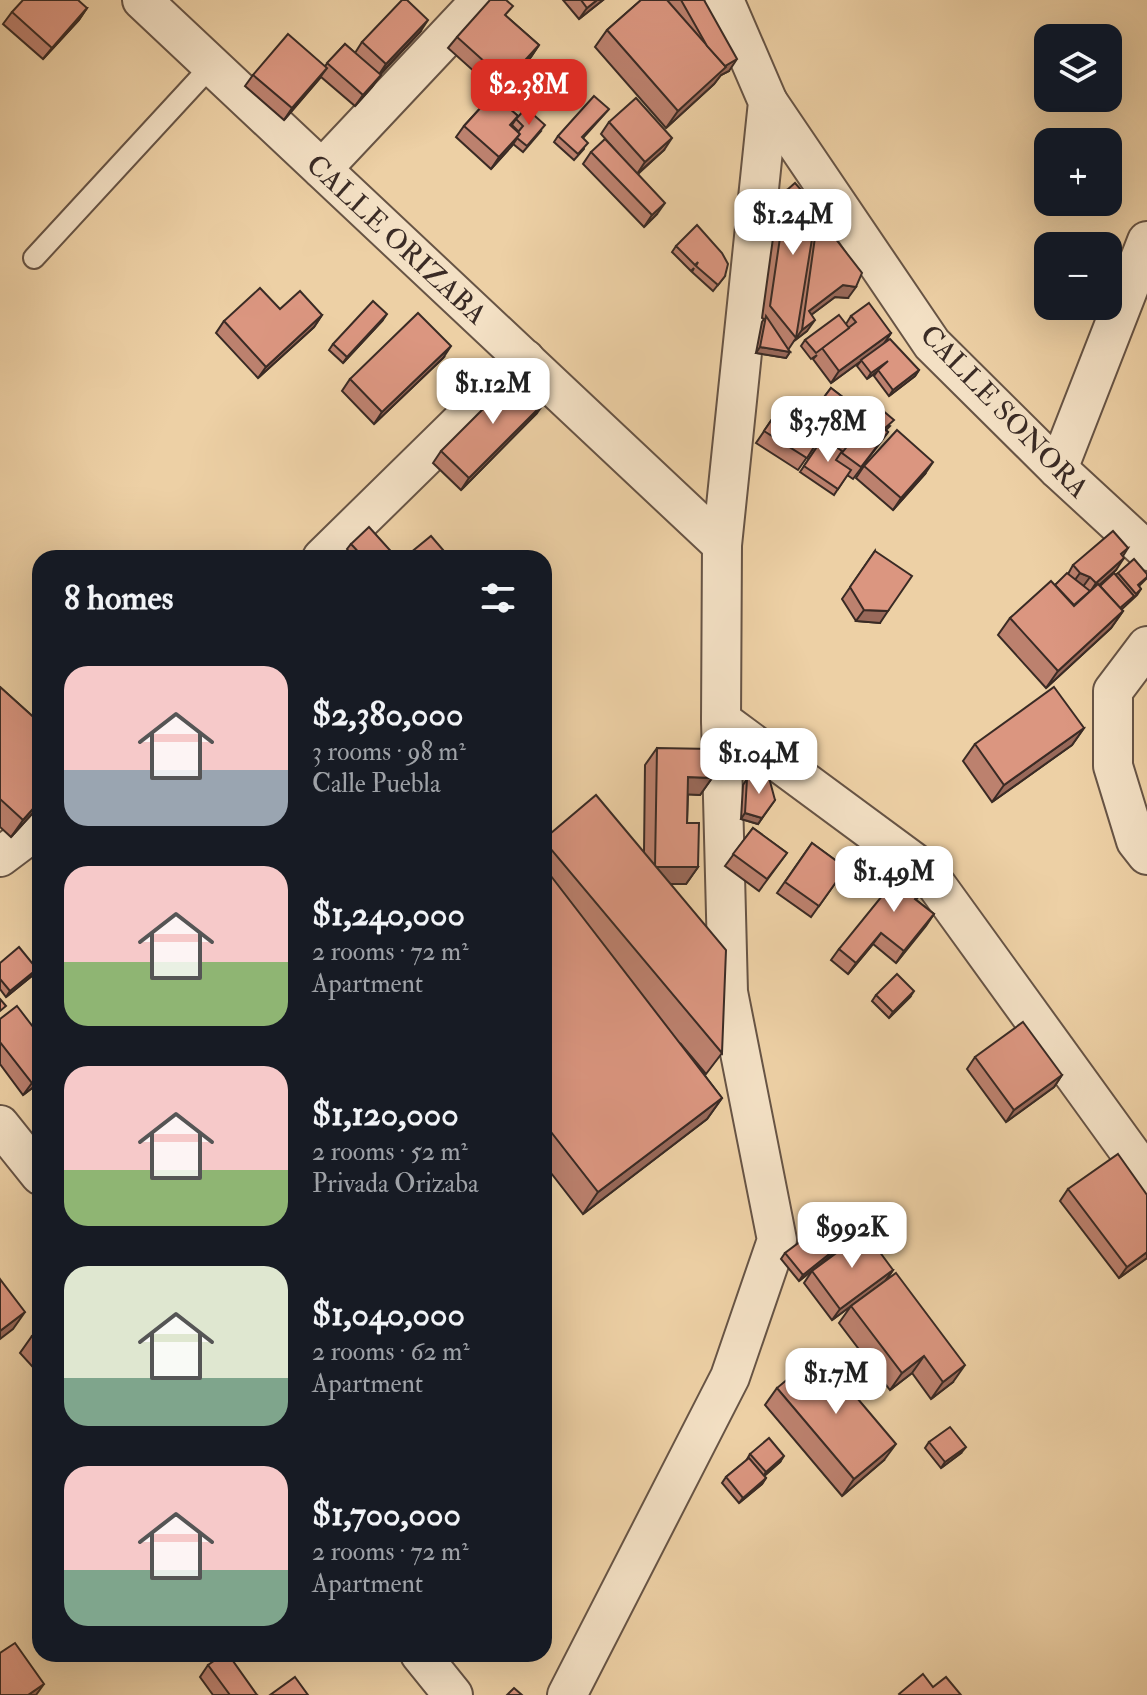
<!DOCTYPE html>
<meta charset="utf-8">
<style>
body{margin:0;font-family:"IM FELL Double Pica",serif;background:#242831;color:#f1f3f6;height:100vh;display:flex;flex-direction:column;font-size:30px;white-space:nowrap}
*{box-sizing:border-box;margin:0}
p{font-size:26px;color:#9ea1a6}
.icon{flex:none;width:44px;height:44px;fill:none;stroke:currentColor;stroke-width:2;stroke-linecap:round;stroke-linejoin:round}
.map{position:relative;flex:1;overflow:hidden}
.details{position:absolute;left:32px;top:550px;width:520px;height:1112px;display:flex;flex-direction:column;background:#171b24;border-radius:24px;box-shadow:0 8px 32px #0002}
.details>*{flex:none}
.tools{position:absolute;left:1034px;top:24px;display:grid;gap:16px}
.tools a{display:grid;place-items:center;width:88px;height:88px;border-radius:16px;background:#171b24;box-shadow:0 8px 32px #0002;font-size:40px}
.price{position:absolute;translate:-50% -68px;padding:0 18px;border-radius:16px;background:#fff;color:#222;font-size:26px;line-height:52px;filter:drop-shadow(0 2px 4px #0008)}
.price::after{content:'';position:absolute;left:50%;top:48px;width:24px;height:18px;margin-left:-12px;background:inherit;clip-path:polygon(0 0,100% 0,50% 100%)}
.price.active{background:#d93025;color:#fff}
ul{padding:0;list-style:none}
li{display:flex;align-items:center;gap:24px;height:200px;padding:0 32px}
li span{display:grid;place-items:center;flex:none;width:224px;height:160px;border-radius:24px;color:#555}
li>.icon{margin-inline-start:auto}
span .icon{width:96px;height:96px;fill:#fffc;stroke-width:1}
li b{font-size:34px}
h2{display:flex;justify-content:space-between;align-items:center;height:96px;padding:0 32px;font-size:34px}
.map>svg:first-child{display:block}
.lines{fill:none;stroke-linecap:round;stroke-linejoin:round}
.service-casing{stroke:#675445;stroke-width:24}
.minor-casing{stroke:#675445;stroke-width:42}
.service{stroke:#f3e0c4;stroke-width:20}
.minor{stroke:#f3e0c4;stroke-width:38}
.wall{fill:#bc816e;stroke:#3a2b25;stroke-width:2}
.shaded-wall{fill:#99695a;stroke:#3a2b25;stroke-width:2}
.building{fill:#db9680;stroke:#3a2b25;stroke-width:2}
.labels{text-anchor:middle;stroke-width:6;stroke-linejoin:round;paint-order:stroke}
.street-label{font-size:28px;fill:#3a2b25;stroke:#f3e0c4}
</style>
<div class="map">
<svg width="1147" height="1695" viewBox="0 0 1147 1695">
<rect width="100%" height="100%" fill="#edd0a5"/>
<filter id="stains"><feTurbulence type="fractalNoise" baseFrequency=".0025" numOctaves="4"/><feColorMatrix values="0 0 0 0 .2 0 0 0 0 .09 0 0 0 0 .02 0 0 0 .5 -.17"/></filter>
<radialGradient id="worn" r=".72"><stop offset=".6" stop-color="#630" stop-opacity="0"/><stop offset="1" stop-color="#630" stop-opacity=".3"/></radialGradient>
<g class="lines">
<g class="service-casing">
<polyline id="service" points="34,258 212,65"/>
</g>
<g class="minor-casing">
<g id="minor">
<polyline points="142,0 722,545"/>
<polyline points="768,102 932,344 1058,469 1147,551"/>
<polyline points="322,169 481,0"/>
<polyline points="1058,469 1147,241"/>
<polyline points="322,558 525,359"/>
<polyline points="1147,646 1113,691 1113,766 1136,841 1147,855"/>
<polyline points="721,720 927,872 1147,1176"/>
<polyline points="0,857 40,827"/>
<polyline points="0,1125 40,1175"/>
<polyline points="420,1654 453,1695"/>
<polyline points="567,1695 730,1377 777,1240 728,992 721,720 722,545 768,102 724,0"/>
</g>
</g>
<use href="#service" class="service"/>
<use href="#minor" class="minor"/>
</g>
<g class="wall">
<polygon points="563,0 603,0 579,19"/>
<polygon points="641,0 704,0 729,71 721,75 714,84 666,128 595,47 607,30"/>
<polygon points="87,8 79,20 43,59 3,24 12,12"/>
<polygon points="506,16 539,45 531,57 507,84 511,110 518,116 511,126 518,132 519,132 512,125 516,119 541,131 523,152 513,144 491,169 456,137 464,126 496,91 448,48 457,37"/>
<polygon points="420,32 380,75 372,87 355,106 321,77 284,120 245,86 253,75 325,66 345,44 355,53 362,42"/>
<polygon points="609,109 583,138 584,149 574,160 554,142 558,136"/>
<polygon points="609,122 664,150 638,174 657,214 644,227 583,164 591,152 617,152 601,134"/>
<polygon points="787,190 815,220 818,216 848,298 835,297 811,315 807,331 794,341 788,350 790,352 786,358 756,353 762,322 764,319 762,318 778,202"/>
<polygon points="676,246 725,276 713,291 692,272 694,268 691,271 672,252"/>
<polygon points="280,309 322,315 314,327 258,378 216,333 224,321"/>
<polygon points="851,316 891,333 884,344 919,370 915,376 889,396 874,376 877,372 867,379 857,366 861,361 831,383 813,359 817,355 811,359 801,346 805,340 846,324"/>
<polygon points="383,320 343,363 329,350 333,344"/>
<polygon points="443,358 374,424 342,391 350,379"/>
<polygon points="831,388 866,415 890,426 886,430 888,432 880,443 853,479 847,475 834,495 800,472 821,441 819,440 798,470 756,443 779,409 803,425"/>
<polygon points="537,413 461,490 433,463 441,451"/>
<polygon points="864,466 925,474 893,510 856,478"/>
<polygon points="351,544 397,558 354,558 347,549"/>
<polygon points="1128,548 1123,556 1116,570 1099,585 1100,586 1118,573 1147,578 1139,586 1141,589 1137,595 1121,610 1123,611 1111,628 1046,688 998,635 1010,618 1055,585 1068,574 1073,565"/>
<polygon points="875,551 880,623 856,621 842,599"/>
<polygon points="0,687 40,723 40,805 11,837 0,827"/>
<polygon points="1084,728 1072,745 992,802 963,761 975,744"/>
<polygon points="657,748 712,778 700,795 688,794 687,823 698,867 686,884 670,884 722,1053 706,1074 680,1043 722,1098 707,1119 583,1214 544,1164 544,839 644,852 645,765"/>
<polygon points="747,779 775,800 758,824 741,819 743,785"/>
<polygon points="753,828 787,853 759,891 725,866"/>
<polygon points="812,843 846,868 811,917 777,893"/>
<polygon points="934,876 916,900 934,914 896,963 873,944 848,974 831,960 839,949"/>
<polygon points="0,963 37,969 33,975 6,997 0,989"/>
<polygon points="876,995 910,997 889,1018 872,1001"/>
<polygon points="0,1019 40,1036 40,1082 23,1095 0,1064"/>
<polygon points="975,1057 1062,1075 1054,1087 1006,1122 967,1069"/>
<polygon points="1068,1189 1147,1258 1119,1278 1060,1201"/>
<polygon points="839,1249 799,1281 781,1259 785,1253"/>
<polygon points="893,1270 886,1281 953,1382 931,1399 912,1373 890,1390 839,1323 851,1306 832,1320 804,1283 812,1271"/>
<polygon points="40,1329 40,1375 20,1353 32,1336"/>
<polygon points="777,1388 884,1460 842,1496 765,1405"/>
<polygon points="929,1442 961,1453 941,1468 925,1448"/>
<polygon points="750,1454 780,1462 764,1476 766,1478 762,1484 739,1503 722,1483 726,1477 746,1461"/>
<polygon points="208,1665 257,1695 213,1695 200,1677"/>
</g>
<g class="shaded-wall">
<polygon points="597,0 603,0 579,19 587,8"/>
<polygon points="87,8 79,20 43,59 52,48"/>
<polygon points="428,20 420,32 378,76 386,64"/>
<polygon points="539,45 531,57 498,93 506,81"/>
<polygon points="737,59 729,71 721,75 714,84 666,128 678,111 720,69"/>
<polygon points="327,68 319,79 284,120 292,108"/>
<polygon points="381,75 372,87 355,106 363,95"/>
<polygon points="520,134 512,146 491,169 499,157"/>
<polygon points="672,138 664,150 637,174 645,162"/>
<polygon points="665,203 657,214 644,227 652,215"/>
<polygon points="843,285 856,287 848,298 835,297 803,321 809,311"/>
<polygon points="387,314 383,320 343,363 347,357"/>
<polygon points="322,315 314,327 258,378 266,367"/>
<polygon points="815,320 807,331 794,341 802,330"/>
<polygon points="891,333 883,345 831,383 839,371"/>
<polygon points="451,346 443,358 374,424 382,412"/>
<polygon points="760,347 790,352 786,358 756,353"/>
<polygon points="888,361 883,367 867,379 871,373"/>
<polygon points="919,370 915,376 889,396 893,390"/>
<polygon points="545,402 537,413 461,490 469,478"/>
<polygon points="933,462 925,474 893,510 901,498"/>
<polygon points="1124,558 1116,570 1088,595 1096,583"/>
<polygon points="1080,573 1090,577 1082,588 1072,584"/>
<polygon points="864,610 888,611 880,623 856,621"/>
<polygon points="1123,611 1111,628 1046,688 1058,671"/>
<polygon points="1084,728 1072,745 992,802 1004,785"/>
<polygon points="688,777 712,778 700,795 677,794"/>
<polygon points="40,801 40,805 11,837 23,820"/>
<polygon points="745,813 762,818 758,824 741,819"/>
<polygon points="655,867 698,867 686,884 643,884"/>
<polygon points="934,914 926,926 896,963 904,951"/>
<polygon points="881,933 873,944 848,974 856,963"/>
<polygon points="37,969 33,975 6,997 10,991"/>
<polygon points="914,991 910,997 889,1018 893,1012"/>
<polygon points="1062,1075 1054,1087 1006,1122 1014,1110"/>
<polygon points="40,1077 40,1082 23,1095 32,1083"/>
<polygon points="722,1098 707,1119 583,1214 598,1192"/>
<polygon points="843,1243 839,1249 799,1281 803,1275"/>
<polygon points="1147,1252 1147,1258 1119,1278 1127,1267"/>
<polygon points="893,1270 885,1281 832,1320 840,1309"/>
<polygon points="25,1312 13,1329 0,1339 0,1331"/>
<polygon points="924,1356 912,1373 890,1390 902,1373"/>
<polygon points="965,1365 953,1382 931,1399 943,1382"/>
<polygon points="896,1444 884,1460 842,1496 854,1479"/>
<polygon points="966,1447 961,1453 941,1468 945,1462"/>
<polygon points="784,1456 780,1462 762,1478 766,1472"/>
<polygon points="766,1478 762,1484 739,1503 743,1498"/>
<polygon points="44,1684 36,1695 28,1695"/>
</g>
<g class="building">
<polygon points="23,0 78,0 87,8 52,48 12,12"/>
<polygon points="402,0 407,0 428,20 386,64 362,42"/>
<polygon points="490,0 506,0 513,6 505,15 539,45 506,81 457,37"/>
<polygon points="581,0 597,0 587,8"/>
<polygon points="641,0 667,0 726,67 678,111 607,30"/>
<polygon points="681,0 704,0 737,59 725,66 707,46"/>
<polygon points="288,34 327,68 292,108 253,75"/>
<polygon points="345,44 381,75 363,95 327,63"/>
<polygon points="504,82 521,97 510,109 518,116 510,125 520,134 499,157 464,126"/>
<polygon points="594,96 609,109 582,137 588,143 578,154 558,136"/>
<polygon points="636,98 672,138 645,162 609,122"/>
<polygon points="526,108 545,125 527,146 517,138 520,134 518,132 523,126 516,119"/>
<polygon points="605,139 665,203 652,215 591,152"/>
<polygon points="795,183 817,208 796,338 770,306 787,190"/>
<polygon points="818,216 862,273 856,287 843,285 809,311 815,320 802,330"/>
<polygon points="697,225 722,253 728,264 725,276 718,285 696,266 698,262 695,265 676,246"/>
<polygon points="260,288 280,309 300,291 322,315 266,367 224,321"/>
<polygon points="373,301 387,314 347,357 333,344"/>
<polygon points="869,303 891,333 839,371 822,348 856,322 851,316"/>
<polygon points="418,313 451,346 382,412 350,379"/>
<polygon points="839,315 849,328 816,353 805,340"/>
<polygon points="766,316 790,352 760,347"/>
<polygon points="890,339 919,370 893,390 878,370 888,361 871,373 861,360"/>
<polygon points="517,375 545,402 469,478 441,451"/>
<polygon points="831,388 888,432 861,467 842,453 849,444 826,428 823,432 807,420"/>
<polygon points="875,404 894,420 884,429 866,415"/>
<polygon points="779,409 821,436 807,458 764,431"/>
<polygon points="897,430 933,462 901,498 864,466"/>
<polygon points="823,438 842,451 836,460 851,470 838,489 804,466"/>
<polygon points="369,527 397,558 364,558 351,544"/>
<polygon points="1113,531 1128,548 1121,554 1124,558 1096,583 1090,577 1080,573 1073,565"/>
<polygon points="431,536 450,558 404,558"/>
<polygon points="875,551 912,576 888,611 864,610 850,587"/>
<polygon points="1134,559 1147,574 1147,577 1138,585 1141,589 1136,594 1118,573"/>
<polygon points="1067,573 1090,591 1074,605 1055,585"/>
<polygon points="1114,573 1134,596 1120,608 1100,586"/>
<polygon points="1051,581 1074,606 1098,584 1123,611 1058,671 1010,618"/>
<polygon points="544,649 549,655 544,659"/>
<polygon points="0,687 40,723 40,801 23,820 0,799"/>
<polygon points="1054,687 1084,728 1004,785 975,744"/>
<polygon points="657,748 712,749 712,778 688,777 687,823 699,823 698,867 655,867"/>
<polygon points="768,774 775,800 762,818 745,813 747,779"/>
<polygon points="596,795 726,950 722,1053 544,841 544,839"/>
<polygon points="753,828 787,853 767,879 733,854"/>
<polygon points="812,843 846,868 819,906 785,882"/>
<polygon points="912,859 934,876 915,899 934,914 904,951 881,933 856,963 839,949"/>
<polygon points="544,867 722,1098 598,1192 544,1123"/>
<polygon points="19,947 37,969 10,991 0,979 0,963"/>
<polygon points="897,974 914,991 893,1012 876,995"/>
<polygon points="0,999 6,1006 0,1011"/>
<polygon points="17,1006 40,1036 40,1077 32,1083 0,1042 0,1019"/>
<polygon points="1023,1022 1062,1075 1014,1110 975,1057"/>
<polygon points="1118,1154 1147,1195 1147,1252 1127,1267 1068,1189"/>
<polygon points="865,1232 893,1270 840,1309 812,1271"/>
<polygon points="837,1234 843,1243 803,1275 785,1253 805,1238 815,1251"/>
<polygon points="896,1273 965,1365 943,1382 924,1356 902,1373 851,1306"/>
<polygon points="0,1279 25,1312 0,1331"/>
<polygon points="40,1329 40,1344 32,1336"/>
<polygon points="819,1353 896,1444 854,1479 777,1388"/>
<polygon points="950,1427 966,1447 945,1462 929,1442"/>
<polygon points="769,1438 784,1456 766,1472 750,1454"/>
<polygon points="749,1458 766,1478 743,1498 726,1477"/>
<polygon points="15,1643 44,1684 28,1695 0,1695 0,1653"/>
<polygon points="224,1654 228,1654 257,1695 230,1695 208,1665"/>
<polygon points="923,1674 933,1687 946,1677 961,1695 900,1695 899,1694"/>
<polygon points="295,1677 308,1695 270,1695"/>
<polygon points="514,1688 522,1695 507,1695"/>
</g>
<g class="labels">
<g class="street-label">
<text transform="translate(397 239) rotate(43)" y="10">CALLE ORIZABA</text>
<text transform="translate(1005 411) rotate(46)" y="10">CALLE SONORA</text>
</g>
</g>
<rect width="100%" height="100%" filter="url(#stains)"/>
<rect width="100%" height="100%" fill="url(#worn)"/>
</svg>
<div class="tools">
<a><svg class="icon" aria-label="layers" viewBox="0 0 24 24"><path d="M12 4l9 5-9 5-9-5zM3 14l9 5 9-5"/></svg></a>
<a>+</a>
<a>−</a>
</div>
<b class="price active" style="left:529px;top:127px">$2.38M</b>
<b class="price" style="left:793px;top:257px">$1.24M</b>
<b class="price" style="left:493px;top:426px">$1.12M</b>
<b class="price" style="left:828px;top:464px">$3.78M</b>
<b class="price" style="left:759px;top:796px">$1.04M</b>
<b class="price" style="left:894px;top:914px">$1.49M</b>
<b class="price" style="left:852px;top:1270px">$992K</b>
<b class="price" style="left:836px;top:1416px">$1.7M</b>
<section class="details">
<h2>8 homes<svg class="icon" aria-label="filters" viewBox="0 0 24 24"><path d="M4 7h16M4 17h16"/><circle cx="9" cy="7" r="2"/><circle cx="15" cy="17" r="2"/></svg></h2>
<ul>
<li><span style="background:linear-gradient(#f6c9c9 65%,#9aa5b1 0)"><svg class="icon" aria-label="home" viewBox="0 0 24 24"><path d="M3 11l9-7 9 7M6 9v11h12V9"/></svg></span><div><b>$2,380,000</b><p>3 rooms · 98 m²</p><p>Calle Puebla</p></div></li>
<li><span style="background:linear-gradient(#f6c9c9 60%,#8fb573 0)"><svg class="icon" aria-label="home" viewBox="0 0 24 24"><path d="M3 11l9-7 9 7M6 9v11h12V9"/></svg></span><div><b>$1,240,000</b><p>2 rooms · 72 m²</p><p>Apartment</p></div></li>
<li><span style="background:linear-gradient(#f6c9c9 65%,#8fb573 0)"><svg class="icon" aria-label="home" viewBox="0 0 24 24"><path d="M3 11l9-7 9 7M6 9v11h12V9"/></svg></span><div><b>$1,120,000</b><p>2 rooms · 52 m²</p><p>Privada Orizaba</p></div></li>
<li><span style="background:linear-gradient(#dfe7d0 70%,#7fa58c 0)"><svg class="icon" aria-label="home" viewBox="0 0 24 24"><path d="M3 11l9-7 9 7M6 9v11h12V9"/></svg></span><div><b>$1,040,000</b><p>2 rooms · 62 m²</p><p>Apartment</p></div></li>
<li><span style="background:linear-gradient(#f6c9c9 65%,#7fa58c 0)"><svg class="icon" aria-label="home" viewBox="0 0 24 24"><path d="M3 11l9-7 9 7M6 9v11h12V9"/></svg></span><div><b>$1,700,000</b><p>2 rooms · 72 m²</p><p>Apartment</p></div></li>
</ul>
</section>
</div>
